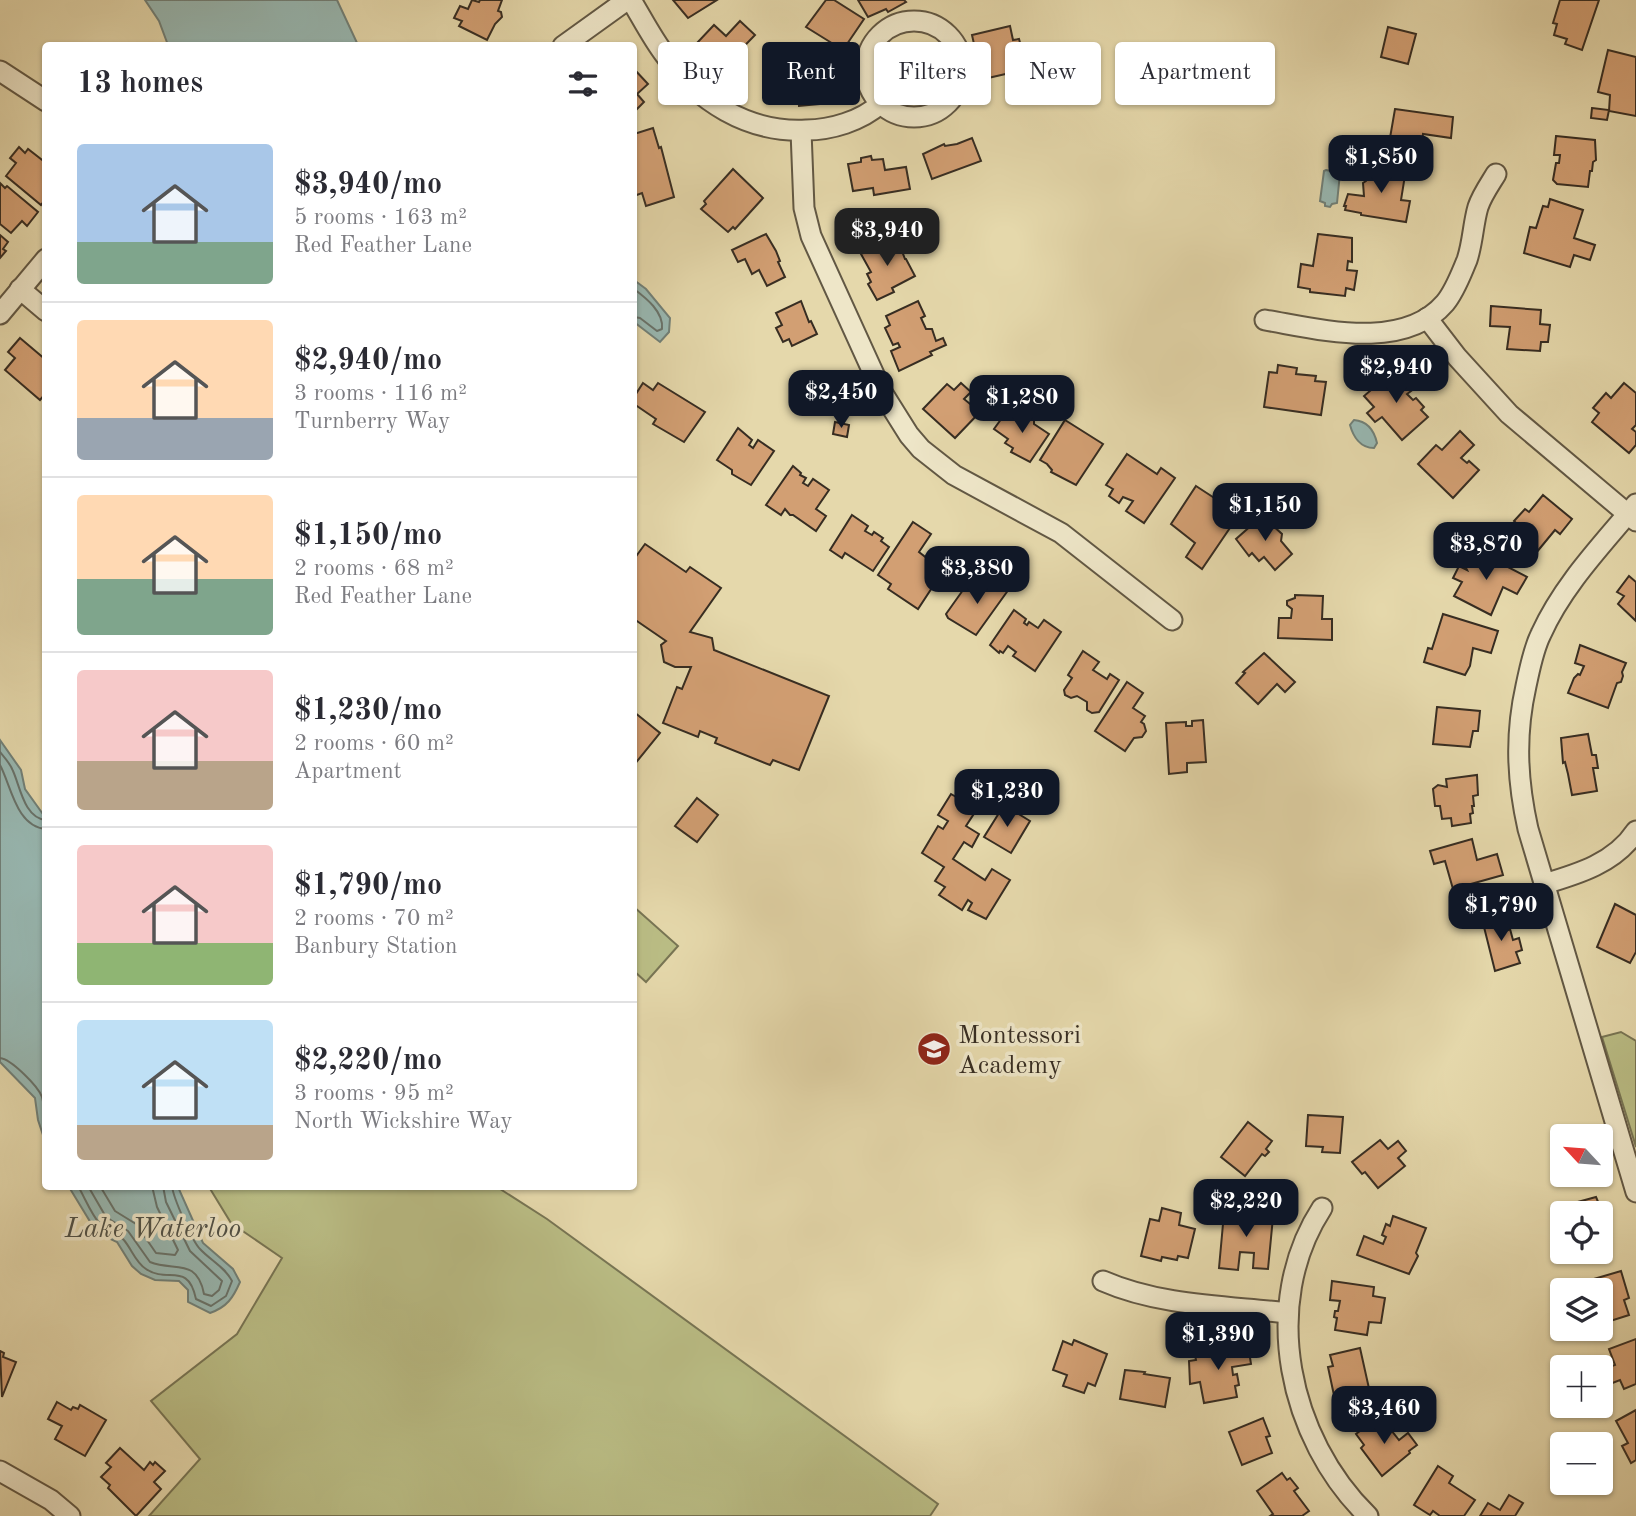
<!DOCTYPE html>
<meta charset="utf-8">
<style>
body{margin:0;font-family:"Old Standard TT",serif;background:#f7f7f7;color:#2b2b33;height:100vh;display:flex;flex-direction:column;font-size:26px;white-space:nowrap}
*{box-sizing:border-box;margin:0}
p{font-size:23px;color:#7c7c81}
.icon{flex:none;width:38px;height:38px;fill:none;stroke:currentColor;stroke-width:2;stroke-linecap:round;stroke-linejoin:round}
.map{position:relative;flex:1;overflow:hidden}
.side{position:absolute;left:42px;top:42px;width:595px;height:1148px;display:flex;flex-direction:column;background:#fff;border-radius:7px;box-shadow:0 2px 5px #0004}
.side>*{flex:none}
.hud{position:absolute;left:658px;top:42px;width:665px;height:63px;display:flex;gap:14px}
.needle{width:46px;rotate:296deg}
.controls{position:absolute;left:1550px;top:1124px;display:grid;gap:14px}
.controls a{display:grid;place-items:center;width:63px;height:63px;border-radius:7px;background:#fff;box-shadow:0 2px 5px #0004;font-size:35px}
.price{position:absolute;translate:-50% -60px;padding:0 16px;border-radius:14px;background:#111827;color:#fff;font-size:23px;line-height:46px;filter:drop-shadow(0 2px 4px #0008)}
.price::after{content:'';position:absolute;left:50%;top:42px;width:21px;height:16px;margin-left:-10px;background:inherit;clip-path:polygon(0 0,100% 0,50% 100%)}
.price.active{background:#222;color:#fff}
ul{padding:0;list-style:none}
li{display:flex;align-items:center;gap:21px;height:175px;padding:0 35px}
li+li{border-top:2px solid #e1e1e2}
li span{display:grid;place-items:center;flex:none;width:196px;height:140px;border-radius:7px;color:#555}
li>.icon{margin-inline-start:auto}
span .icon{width:84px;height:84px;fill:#fffc;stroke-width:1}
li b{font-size:30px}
h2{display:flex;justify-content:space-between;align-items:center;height:84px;padding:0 35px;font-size:30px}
.tag{padding:0 24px;border-radius:7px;background:#fff;box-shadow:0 2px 5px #0004;font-size:24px;line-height:63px}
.tag.active{background:#111827;color:#fff}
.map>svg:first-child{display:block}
.green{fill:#babd85;stroke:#787554;stroke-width:2}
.water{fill:#98b8b2;stroke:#718078;stroke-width:2}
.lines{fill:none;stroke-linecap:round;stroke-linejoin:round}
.shore{stroke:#68726a;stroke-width:2}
.building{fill:#d29f73;stroke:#372d22;stroke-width:2}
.minor-casing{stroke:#625844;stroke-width:23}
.minor{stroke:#eee6c8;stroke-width:19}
.labels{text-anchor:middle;stroke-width:7;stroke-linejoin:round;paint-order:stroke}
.poi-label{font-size:26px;fill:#372d22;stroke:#eee6c8;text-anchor:start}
.water-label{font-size:28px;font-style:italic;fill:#4f5046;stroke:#eee6c8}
</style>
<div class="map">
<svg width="1636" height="1516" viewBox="0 0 1636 1516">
<rect width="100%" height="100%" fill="#e5d8ab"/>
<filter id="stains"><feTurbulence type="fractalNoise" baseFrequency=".00286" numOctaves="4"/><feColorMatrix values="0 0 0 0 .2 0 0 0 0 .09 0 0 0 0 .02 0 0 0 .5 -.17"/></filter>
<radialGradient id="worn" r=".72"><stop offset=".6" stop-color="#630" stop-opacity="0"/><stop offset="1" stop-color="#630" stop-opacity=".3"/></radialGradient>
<g class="green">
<polygon points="634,907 678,946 646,982 634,971"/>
<polygon points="1621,1032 1636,1041 1636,1147 1602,1037"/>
<polygon points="209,1187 497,1187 547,1219 938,1504 930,1516 149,1516 200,1459 151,1401 237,1334 282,1258 231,1223"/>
</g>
<g class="water">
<polygon points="145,0 337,0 358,45 168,45 159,21"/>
<polygon points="1326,170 1340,173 1337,203 1332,204 1330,207 1325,206 1325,203 1320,201 1324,171"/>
<polygon points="634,280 646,289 670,318 669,332 660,342 634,322"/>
<path d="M1354 420C1367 421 1374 430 1377 443L1374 448C1360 448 1353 436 1350 425Z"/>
<polygon points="0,740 21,770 25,789 45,817 45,1141 38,1120 35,1098 0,1062"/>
<path d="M69 1187H178L203 1243 233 1269 240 1282C233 1298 227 1307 210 1313L188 1302V1290L179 1281 155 1280 141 1274 132 1266 117 1242 104 1236 94 1228Z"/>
</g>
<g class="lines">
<g class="shore">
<path d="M634 289C646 298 664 312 662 329L657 331 640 318 634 317"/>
<path d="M0 752C5 758 10 763 13 771 20 786 24 818 46 820"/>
<path d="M0 765C11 785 16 827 46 829"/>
<path d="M0 1058C11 1059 38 1086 42 1097 44 1104 44 1113 46 1120"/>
<path d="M78 1186C85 1198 91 1214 100 1224 107 1231 117 1232 123 1239 132 1249 135 1262 146 1269 168 1284 188 1261 196 1299L211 1306 226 1296 232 1281C225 1267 210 1260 200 1249 192 1241 173 1197 172 1186"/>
<path d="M88 1186 106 1217 128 1231 150 1262C174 1272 197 1257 204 1294L212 1296 219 1290 222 1281 190 1251 166 1202 163 1186"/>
<polyline points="100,1186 115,1211 136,1224 156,1253 175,1255 178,1250 157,1207 152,1186"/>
</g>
</g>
<g class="building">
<polygon points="472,0 479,2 480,0 502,0 498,11 501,12 502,17 495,24 487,40 459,26 462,21 454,18 460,6 468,9"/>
<polygon points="673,0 717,0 688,18"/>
<polygon points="826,0 834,0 864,19 843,50 806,27"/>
<polygon points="858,0 904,0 906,2 888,12 886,9 868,17"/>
<polygon points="1560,0 1599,0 1582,50 1565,44 1567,39 1554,35 1557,24 1553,23"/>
<polygon points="740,21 755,35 722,69 713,61 712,62 696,44 714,25 726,36"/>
<polygon points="1010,26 1013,40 1019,39 1022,50 1014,52 1014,63 1008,64 1010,73 988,78 980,52 976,53 972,35"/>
<polygon points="1388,27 1416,34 1408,64 1381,57"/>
<polygon points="1608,50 1636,57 1636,116 1609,111 1610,95 1598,92"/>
<polygon points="798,60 798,63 816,61 819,104 799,106 798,93 779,97 775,63"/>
<polygon points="634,69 648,84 637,94 644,102 634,112"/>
<polygon points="1592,108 1609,110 1607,120 1591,118"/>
<polygon points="1395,109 1453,117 1451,138 1423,134 1421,155 1376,149 1377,137 1390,138"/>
<polygon points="653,128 659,148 661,147 674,197 646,206 642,193 634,196 634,134"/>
<polygon points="1556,136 1595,140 1596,160 1593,162 1592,171 1590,171 1588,187 1557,184 1553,180 1556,163 1559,163 1560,155 1554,155"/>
<polygon points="972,138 981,161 932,179 923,154 944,144 945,146 957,144"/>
<polygon points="19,147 25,153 28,149 46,163 46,199 41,205 6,176 16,163 10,158"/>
<polygon points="871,156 872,160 883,159 885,170 906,167 910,189 874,195 873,188 853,191 848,164 861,162 861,158"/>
<polygon points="1368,163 1406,169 1401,200 1410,201 1406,222 1361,215 1361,213 1345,210 1346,206 1344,206 1348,194 1364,196 1363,183 1366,181"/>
<polygon points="733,169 763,198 735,229 733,227 728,232 701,209 706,204 704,201"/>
<polygon points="0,183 5,188 7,186 38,212 27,226 22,221 11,233 0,224"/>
<polygon points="1550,199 1583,210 1574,238 1595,245 1590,260 1574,255 1570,267 1524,253 1530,227 1536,228 1543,206 1548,207"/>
<polygon points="766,234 776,251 780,261 778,262 785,277 767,286 759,270 752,274 745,259 738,262 732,250"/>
<polygon points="1318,234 1352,238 1352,262 1348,261 1347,270 1357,271 1354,290 1346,288 1345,296 1310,292 1310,289 1298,287 1301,264 1313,266"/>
<polygon points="0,235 8,242 3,249 6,251 0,258"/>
<polygon points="897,238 905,259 906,259 915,276 892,288 894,292 877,300 868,284 871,282 867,274 871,272 861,254"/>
<polygon points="801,301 809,322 811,321 817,334 792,346 789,339 783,342 776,328 782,325 776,313"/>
<polygon points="918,301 925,316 921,318 926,329 932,329 936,341 943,338 946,345 930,352 932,355 899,371 891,351 900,347 898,343 893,345 885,328 890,325 886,316"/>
<polygon points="1491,306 1541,310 1540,324 1550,325 1548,342 1541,342 1540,351 1507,349 1510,327 1490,326"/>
<polygon points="20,338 46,360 46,393 40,400 5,370 15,358 8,352"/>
<polygon points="1278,365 1297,368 1296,374 1316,376 1315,381 1326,382 1321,415 1264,407 1269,372 1277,373"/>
<polygon points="1391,373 1396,379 1402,373 1415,388 1407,394 1413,400 1416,398 1424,407 1421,410 1428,417 1402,440 1382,417 1375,422 1367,413 1374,407 1364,396"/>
<polygon points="643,383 653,390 658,383 705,412 684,442 653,424 656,419 634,404 634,397"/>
<polygon points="961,383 971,392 964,399 980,412 955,438 923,409 947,384 954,390"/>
<polygon points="1624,383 1636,393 1636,425 1632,429 1636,432 1636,445 1629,453 1592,422 1599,413 1593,408 1606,393 1611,398"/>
<polygon points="1007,411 1021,420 1024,416 1028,416 1034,420 1034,424 1049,434 1030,462 1011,452 1013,448 1005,443 1008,439 994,429"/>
<polygon points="1065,420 1103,444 1076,485 1051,472 1052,470 1047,464 1040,460"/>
<polygon points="835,422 849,425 847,437 833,434"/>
<polygon points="738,428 752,440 749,445 753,448 758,440 774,451 751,485 732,474 732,470 717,460"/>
<polygon points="1460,431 1474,445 1461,458 1467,463 1469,461 1479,470 1453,498 1418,464 1436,445 1442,450"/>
<polygon points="1127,454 1157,474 1161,468 1175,478 1144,523 1126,511 1133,501 1123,497 1119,503 1109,496 1113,489 1106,485"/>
<polygon points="793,466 801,473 800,475 806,478 803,483 808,486 813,479 829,490 816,509 826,516 816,531 793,515 790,515 785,509 781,515 766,505"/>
<polygon points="1196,486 1225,505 1222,509 1236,519 1202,569 1186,557 1195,543 1171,524"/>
<polygon points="1543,495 1572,519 1560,534 1555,530 1536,553 1511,533 1518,525 1514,521 1525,509 1529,512"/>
<polygon points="852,515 868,526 865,531 872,535 874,532 883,538 881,541 889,547 873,571 845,553 842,558 830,550"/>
<polygon points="1262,516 1282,534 1281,541 1292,554 1275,570 1264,557 1259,561 1252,553 1249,556 1236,539"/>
<polygon points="913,522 931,534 919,552 943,571 918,609 888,589 891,584 878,575"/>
<polygon points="645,544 686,572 690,567 721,588 690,632 712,638 714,650 829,696 799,770 773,760 770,765 715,743 717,738 700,731 698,737 663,723 677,687 682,689 691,667 675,667 664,662 661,645 666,641 634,619 634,552 637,555"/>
<polygon points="1477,551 1527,577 1517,594 1503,587 1491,615 1454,596 1462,582 1453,578 1459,566 1467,570 1466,568"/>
<polygon points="1629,576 1636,582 1636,621 1618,604 1624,596 1617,592"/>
<polygon points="993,577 1009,589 976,635 948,618 946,614 968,583 983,593"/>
<polygon points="1295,595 1323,596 1322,619 1332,619 1332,640 1278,638 1279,618 1291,618 1292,609 1287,605 1287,601 1295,598"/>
<polygon points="1014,610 1026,619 1024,623 1027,625 1029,622 1038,628 1044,620 1061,632 1035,671 1013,656 1016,652 1008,646 1003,653 1000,651 999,653 990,645"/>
<polygon points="1443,614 1498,631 1491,653 1473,648 1470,666 1465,675 1424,662 1428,648 1432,649"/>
<polygon points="1580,645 1626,663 1622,672 1623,676 1621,682 1617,683 1608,708 1568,693 1574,678 1578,674 1580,675 1584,666 1575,663"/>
<polygon points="1083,651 1099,662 1093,670 1107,679 1110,674 1119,680 1099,712 1092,713 1087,710 1087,702 1077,696 1071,698 1065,695 1064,690 1072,678 1068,675"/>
<polygon points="1264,653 1295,682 1285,692 1277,684 1258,704 1236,683 1245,673 1243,672"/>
<polygon points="1127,682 1143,693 1133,708 1145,716 1141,722 1144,724 1146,731 1142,737 1134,738 1125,751 1095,731"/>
<polygon points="1437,707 1480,711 1478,731 1473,731 1470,747 1433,744"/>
<polygon points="634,712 660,733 634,765"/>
<polygon points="1203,720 1206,762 1187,763 1187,772 1169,774 1166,723 1186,722 1186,726 1192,726 1192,721"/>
<polygon points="1588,734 1592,755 1596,755 1598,768 1593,768 1597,791 1572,795 1568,774 1565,762 1563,763 1561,738"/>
<polygon points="1477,775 1478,795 1473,796 1474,806 1472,806 1473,813 1470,814 1471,823 1452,826 1451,818 1442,819 1440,806 1435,806 1433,789 1438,785 1447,787 1446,779"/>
<polygon points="951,794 977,809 966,826 979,834 972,847 964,842 953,859 985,880 992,869 1010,880 986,919 968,910 972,903 968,900 962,910 939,895 945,887 935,881 944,867 922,853 938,826 943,829 948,821 938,815"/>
<polygon points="697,798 718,815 697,842 675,826"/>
<polygon points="1004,805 1030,821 1011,853 984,837"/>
<polygon points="1472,839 1477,860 1497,854 1503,875 1453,889 1445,861 1434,864 1430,851"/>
<polygon points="1615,904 1636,915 1636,952 1630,963 1597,947"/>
<polygon points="1502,913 1508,930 1510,929 1513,940 1519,938 1522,950 1516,952 1520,963 1495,971 1482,919"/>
<polygon points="1308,1115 1343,1117 1340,1153 1322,1152 1323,1147 1306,1146"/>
<polygon points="1248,1122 1272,1141 1266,1149 1269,1152 1265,1156 1262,1154 1245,1176 1221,1157"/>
<polygon points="1380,1140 1388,1149 1398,1141 1406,1151 1398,1158 1405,1166 1378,1188 1365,1172 1362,1174 1352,1162"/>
<polygon points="1596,1197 1604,1216 1601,1217 1601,1213 1565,1213 1563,1206"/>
<polygon points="1162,1208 1181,1213 1179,1225 1195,1229 1188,1258 1178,1256 1177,1260 1162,1257 1161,1261 1141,1256 1150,1219 1159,1221"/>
<polygon points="1237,1212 1273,1217 1268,1269 1253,1268 1254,1253 1240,1252 1238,1270 1219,1268 1224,1213"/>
<polygon points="1393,1216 1426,1228 1416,1253 1418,1256 1409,1274 1357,1255 1364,1236 1383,1244 1386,1237 1382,1235 1386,1224 1390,1226"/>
<polygon points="1601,1224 1602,1226 1604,1225 1610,1243 1601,1246"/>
<polygon points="1621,1271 1629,1298 1624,1300 1629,1315 1601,1324 1601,1290 1589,1290 1587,1281"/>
<polygon points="1332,1281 1374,1287 1373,1296 1385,1298 1381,1323 1369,1322 1367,1335 1335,1330 1337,1318 1334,1317 1335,1311 1338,1311 1340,1301 1330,1300"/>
<polygon points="1636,1339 1636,1384 1624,1389 1620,1380 1610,1384 1604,1369 1615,1365 1609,1349"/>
<polygon points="1074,1340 1107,1354 1095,1386 1088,1383 1084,1393 1063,1386 1067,1375 1053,1370 1063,1341 1072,1345"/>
<polygon points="1248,1345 1251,1364 1232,1367 1233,1375 1237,1374 1239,1385 1235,1386 1237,1397 1204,1403 1200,1382 1190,1384 1189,1361 1196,1360 1195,1355"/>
<polygon points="1360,1348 1370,1393 1335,1400 1328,1367 1333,1366 1330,1355"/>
<polygon points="0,1351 4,1353 3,1357 16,1362 2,1397"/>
<polygon points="1125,1370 1145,1372 1144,1374 1170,1378 1165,1407 1120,1399"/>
<polygon points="57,1402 71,1410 73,1407 78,1409 80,1405 106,1420 85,1456 55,1439 62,1426 48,1419"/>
<polygon points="1636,1410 1636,1460 1631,1463 1622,1446 1628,1443 1616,1421"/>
<polygon points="1380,1416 1399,1440 1408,1433 1417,1445 1409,1451 1410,1453 1382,1476 1361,1448 1364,1445 1356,1434"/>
<polygon points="1263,1418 1270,1436 1266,1437 1272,1453 1242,1465 1229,1432"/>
<polygon points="120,1448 144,1470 150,1462 153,1465 155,1462 165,1471 154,1482 161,1489 136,1516 108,1488 110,1485 101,1477 111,1467 106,1463"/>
<polygon points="1438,1466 1453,1476 1449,1483 1475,1500 1464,1516 1440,1516 1433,1511 1430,1515 1414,1505"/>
<polygon points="1282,1473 1287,1480 1290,1478 1298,1488 1294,1491 1309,1511 1302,1516 1270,1516 1273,1514 1257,1491"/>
<polygon points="1509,1495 1523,1503 1515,1516 1480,1516 1488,1503 1500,1510"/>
</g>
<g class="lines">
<g class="minor-casing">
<g id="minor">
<path d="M631 0C642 18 652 38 665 55 697 101 748 133 806 130 831 130 861 121 880 104"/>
<circle cx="914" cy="69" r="48"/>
<polyline points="563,46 627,0"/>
<polyline points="0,71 46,101"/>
<polyline points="801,131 804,208 811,236 882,392 909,435 921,449 954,475 1061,533 1172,620"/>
<polyline points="20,289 46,311"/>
<polyline points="0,314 46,259"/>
<polyline points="1427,318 1457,357 1509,414 1636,521"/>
<path d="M1265 320C1319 329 1403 352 1445 303 1455 291 1461 274 1467 260 1473 242 1473 224 1478 207 1482 195 1490 184 1496 174"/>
<path d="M1636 504C1602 545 1563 585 1541 634 1533 650 1530 668 1526 686 1515 735 1517 780 1528 829L1636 1192"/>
<path d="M1544 884C1578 874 1615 863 1636 831"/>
<path d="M1322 1208C1259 1305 1289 1439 1368 1516"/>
<path d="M1103 1281C1160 1306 1227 1306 1288 1313"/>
<polyline points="0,1471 51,1500 70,1516"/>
</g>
</g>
<use href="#minor" class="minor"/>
</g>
<defs>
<g id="school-disc" transform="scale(1.75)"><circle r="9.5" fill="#8f2418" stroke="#eee6c8"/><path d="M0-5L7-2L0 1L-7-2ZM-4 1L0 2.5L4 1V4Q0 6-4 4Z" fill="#fff"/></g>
</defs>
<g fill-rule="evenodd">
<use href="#school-disc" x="934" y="1049"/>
</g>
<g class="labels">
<g class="poi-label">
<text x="958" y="1043">Montessori<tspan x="958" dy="30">Academy</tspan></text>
</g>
<g class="water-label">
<text x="153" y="1237">Lake Waterloo</text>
</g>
</g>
<rect width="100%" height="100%" filter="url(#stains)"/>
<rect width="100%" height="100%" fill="url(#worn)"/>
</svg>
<div class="controls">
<a><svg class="needle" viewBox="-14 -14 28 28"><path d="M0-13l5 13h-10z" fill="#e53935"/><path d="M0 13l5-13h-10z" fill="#7c7c81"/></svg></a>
<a><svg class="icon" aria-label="locate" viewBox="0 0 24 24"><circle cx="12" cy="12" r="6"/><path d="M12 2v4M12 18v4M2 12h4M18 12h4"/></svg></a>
<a><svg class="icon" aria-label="layers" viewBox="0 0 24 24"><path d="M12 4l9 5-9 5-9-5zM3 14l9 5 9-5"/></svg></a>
<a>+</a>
<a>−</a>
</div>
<b class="price" style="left:1381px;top:195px">$1,850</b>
<b class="price active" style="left:887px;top:268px">$3,940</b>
<b class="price" style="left:1396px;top:405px">$2,940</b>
<b class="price" style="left:841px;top:430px">$2,450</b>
<b class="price" style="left:1022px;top:435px">$1,280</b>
<b class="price" style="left:1265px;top:543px">$1,150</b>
<b class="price" style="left:1486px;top:582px">$3,870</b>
<b class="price" style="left:977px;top:606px">$3,380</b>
<b class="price" style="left:1007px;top:829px">$1,230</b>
<b class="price" style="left:1501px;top:943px">$1,790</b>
<b class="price" style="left:1246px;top:1239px">$2,220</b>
<b class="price" style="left:1218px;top:1372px">$1,390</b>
<b class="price" style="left:1384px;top:1446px">$3,460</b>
<div class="hud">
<a class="tag">Buy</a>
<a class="tag active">Rent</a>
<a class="tag">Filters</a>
<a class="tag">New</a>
<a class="tag">Apartment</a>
</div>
<section class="side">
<h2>13 homes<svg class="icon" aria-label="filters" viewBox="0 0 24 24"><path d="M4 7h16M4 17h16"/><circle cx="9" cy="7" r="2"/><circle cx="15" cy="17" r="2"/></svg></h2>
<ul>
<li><span style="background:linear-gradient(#a9c7e8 70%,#7fa58c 0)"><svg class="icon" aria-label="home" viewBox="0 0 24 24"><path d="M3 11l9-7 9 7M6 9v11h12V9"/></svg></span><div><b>$3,940/mo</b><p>5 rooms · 163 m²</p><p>Red Feather Lane</p></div></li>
<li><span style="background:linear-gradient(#ffd9b3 70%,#9aa5b1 0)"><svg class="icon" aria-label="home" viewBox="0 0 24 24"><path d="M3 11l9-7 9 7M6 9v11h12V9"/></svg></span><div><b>$2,940/mo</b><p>3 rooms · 116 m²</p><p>Turnberry Way</p></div></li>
<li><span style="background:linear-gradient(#ffd9b3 60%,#7fa58c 0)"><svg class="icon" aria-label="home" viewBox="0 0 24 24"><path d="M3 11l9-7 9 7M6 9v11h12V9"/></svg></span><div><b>$1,150/mo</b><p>2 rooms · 68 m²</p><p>Red Feather Lane</p></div></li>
<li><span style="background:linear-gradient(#f6c9c9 65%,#b9a48a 0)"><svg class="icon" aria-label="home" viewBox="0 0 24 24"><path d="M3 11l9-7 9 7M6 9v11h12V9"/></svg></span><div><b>$1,230/mo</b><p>2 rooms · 60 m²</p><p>Apartment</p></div></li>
<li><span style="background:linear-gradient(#f6c9c9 70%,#8fb573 0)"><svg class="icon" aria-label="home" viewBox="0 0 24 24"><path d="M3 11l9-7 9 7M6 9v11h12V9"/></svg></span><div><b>$1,790/mo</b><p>2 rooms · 70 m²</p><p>Banbury Station</p></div></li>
<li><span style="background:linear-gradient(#bfe0f5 75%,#b9a48a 0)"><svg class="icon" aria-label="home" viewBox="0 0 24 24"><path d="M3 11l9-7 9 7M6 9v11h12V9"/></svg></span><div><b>$2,220/mo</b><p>3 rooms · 95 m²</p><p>North Wickshire Way</p></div></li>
</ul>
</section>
</div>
